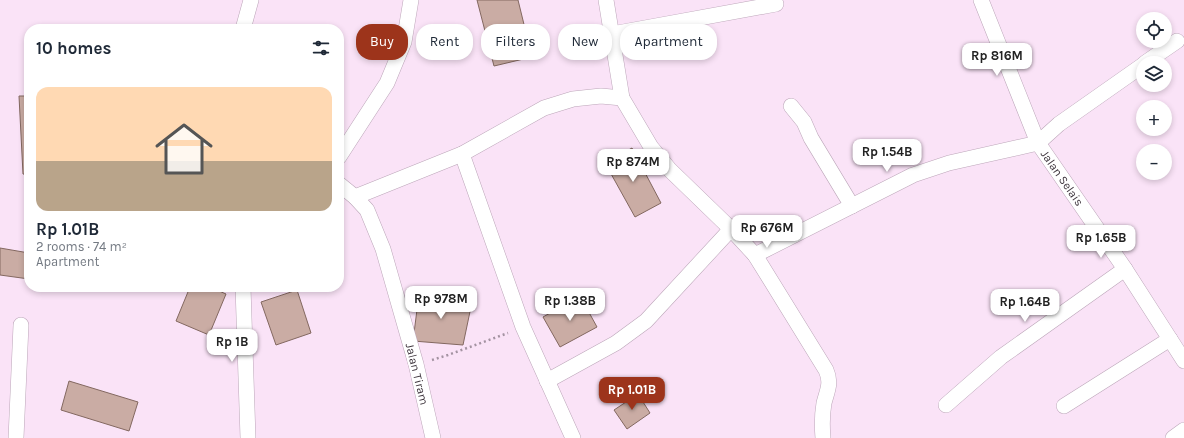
<!DOCTYPE html>
<meta charset="utf-8">
<style>
body{margin:0;font-family:Karla,sans-serif;background:#f6f6f7;color:#1f2937;height:100vh;display:flex;flex-direction:column;font-size:15px;white-space:nowrap}
*{box-sizing:border-box;margin:0}
p{font-size:13px;color:#747a83}
.icon{flex:none;width:22px;height:22px;fill:none;stroke:currentColor;stroke-width:2;stroke-linecap:round;stroke-linejoin:round}
.map{position:relative;flex:1;overflow:hidden}
.side{position:absolute;left:24px;top:24px;width:320px;height:268px;display:flex;flex-direction:column;background:#fff;border-radius:16px;box-shadow:0 2px 6px #0003}
.side>*{flex:none}
.guide{position:absolute;left:356px;top:24px;width:380px;height:36px;display:flex;gap:8px}
.buttons{position:absolute;left:1136px;top:12px;display:grid;gap:8px}
.buttons a{display:grid;place-items:center;width:36px;height:36px;border-radius:50%;background:#fff;box-shadow:0 2px 6px #0003;font-size:20px}
.price{position:absolute;translate:-50% -34px;padding:0 9px;border-radius:8px;background:#fff;color:#222;font-size:13px;line-height:26px;filter:drop-shadow(0 1px 2px #0008)}
.price::after{content:'';position:absolute;left:50%;top:24px;width:12px;height:9px;margin-left:-6px;background:inherit;clip-path:polygon(0 0,100% 0,50% 100%)}
.price.active{background:#9d341b;color:#fff}
ul{padding:0;list-style:none}
li{display:grid;align-content:center;gap:8px;height:212px;padding:0 12px}
li span{display:grid;place-items:center;height:124px;border-radius:12px;color:#555}
li>.icon{margin-inline-start:auto}
span .icon{width:72px;height:72px;fill:#fffc;stroke-width:1}
li b{font-size:17px}
h2{display:flex;justify-content:space-between;align-items:center;height:48px;padding:0 12px;font-size:17px}
.tag{padding:0 14px;border-radius:16px;background:#fff;box-shadow:0 2px 6px #0003;font-size:14px;line-height:36px}
.tag.active{background:#9d341b;color:#fff}
.map>svg:first-child{display:block}
.building{fill:#caaca4;stroke:#836860}
.lines{fill:none;stroke-linecap:round;stroke-linejoin:round}
.minor-casing{stroke:#bca6b9;stroke-width:16}
.path{stroke:#a493a2;stroke-width:2.5;stroke-dasharray:2 3;stroke-linecap:butt}
.minor{stroke:#fff;stroke-width:15}
.labels{text-anchor:middle;stroke-width:4;stroke-linejoin:round;paint-order:stroke}
.street-label{font-size:12px;fill:#3f363e;stroke:#fff}
</style>
<div class="map">
<svg width="1184" height="438" viewBox="0 0 1184 438">
<rect width="100%" height="100%" fill="#fae3f7"/>
<g class="building">
<polygon points="477,0 518,0 532,57 494,66"/>
<polygon points="19,96 29,96 29,175 23,174"/>
<polygon points="632,148 661,203 635,217 605,163"/>
<polygon points="0,248 29,253 29,279 0,275"/>
<polygon points="190,287 210,287 226,294 209,335 176,321"/>
<polygon points="297,290 311,333 276,345 261,302"/>
<polygon points="419,294 472,302 463,345 413,341"/>
<polygon points="580,296 597,327 560,347 543,317"/>
<polygon points="69,381 138,402 129,431 61,410"/>
<polygon points="638,394 650,413 627,429 614,410"/>
</g>
<g class="lines">
<g class="minor-casing">
<g id="minor">
<path d="M606 0 622 98 651 147 670 170 731 229 755 255 826 370C832 383 827 391 824 403 822 415 822 427 823 438"/>
<polyline points="981,0 1038,143 1125,269 1184,361"/>
<polyline points="243,29 251,0"/>
<polyline points="612,34 776,4"/>
<polyline points="1145,63 1177,41"/>
<polyline points="791,106 804,122 811,138 852,206"/>
<polyline points="462,154 523,327 573,438"/>
<polyline points="339,157 387,83 404,42 411,0"/>
<polyline points="339,184 355,197 367,210 383,249 416,364 433,438"/>
<polyline points="355,197 462,154 544,108 573,99 601,96 622,98"/>
<polyline points="755,255 913,175 949,163 1038,143 1059,124 1143,65"/>
<polyline points="243,287 248,438"/>
<polyline points="547,381 616,343 646,321 731,229"/>
<polyline points="946,405 1001,357 1125,269"/>
<polyline points="1064,406 1170,339"/>
<polyline points="16,438 21,325"/>
<polyline points="1173,438 1184,430"/>
</g>
</g>
<polyline class="path" points="432,360 448,355 508,333"/>
<use href="#minor" class="minor"/>
</g>
<g class="labels">
<g class="street-label">
<text transform="translate(1062 178) rotate(55)" y="4">Jalan Selais</text>
<text transform="translate(417 374) rotate(76)" y="4">Jalan Tiram</text>
</g>
</g>
</svg>
<div class="buttons">
<a><svg class="icon" aria-label="locate" viewBox="0 0 24 24"><circle cx="12" cy="12" r="6"/><path d="M12 2v4M12 18v4M2 12h4M18 12h4"/></svg></a>
<a><svg class="icon" aria-label="layers" viewBox="0 0 24 24"><path d="M12 4l9 5-9 5-9-5zM3 14l9 5 9-5"/></svg></a>
<a>+</a>
<a>−</a>
</div>
<b class="price" style="left:997px;top:77px">Rp 816M</b>
<b class="price" style="left:887px;top:173px">Rp 1.54B</b>
<b class="price" style="left:633px;top:183px">Rp 874M</b>
<b class="price" style="left:767px;top:249px">Rp 676M</b>
<b class="price" style="left:1101px;top:259px">Rp 1.65B</b>
<b class="price" style="left:441px;top:320px">Rp 978M</b>
<b class="price" style="left:570px;top:322px">Rp 1.38B</b>
<b class="price" style="left:1025px;top:323px">Rp 1.64B</b>
<b class="price" style="left:232px;top:363px">Rp 1B</b>
<b class="price active" style="left:632px;top:411px">Rp 1.01B</b>
<div class="guide">
<a class="tag active">Buy</a>
<a class="tag">Rent</a>
<a class="tag">Filters</a>
<a class="tag">New</a>
<a class="tag">Apartment</a>
</div>
<section class="side">
<h2>10 homes<svg class="icon" aria-label="filters" viewBox="0 0 24 24"><path d="M4 7h16M4 17h16"/><circle cx="9" cy="7" r="2"/><circle cx="15" cy="17" r="2"/></svg></h2>
<ul>
<li><span style="background:linear-gradient(#ffd9b3 60%,#b9a48a 0)"><svg class="icon" aria-label="home" viewBox="0 0 24 24"><path d="M3 11l9-7 9 7M6 9v11h12V9"/></svg></span><div><b>Rp 1.01B</b><p>2 rooms · 74 m²</p><p>Apartment</p></div></li>
</ul>
</section>
</div>
